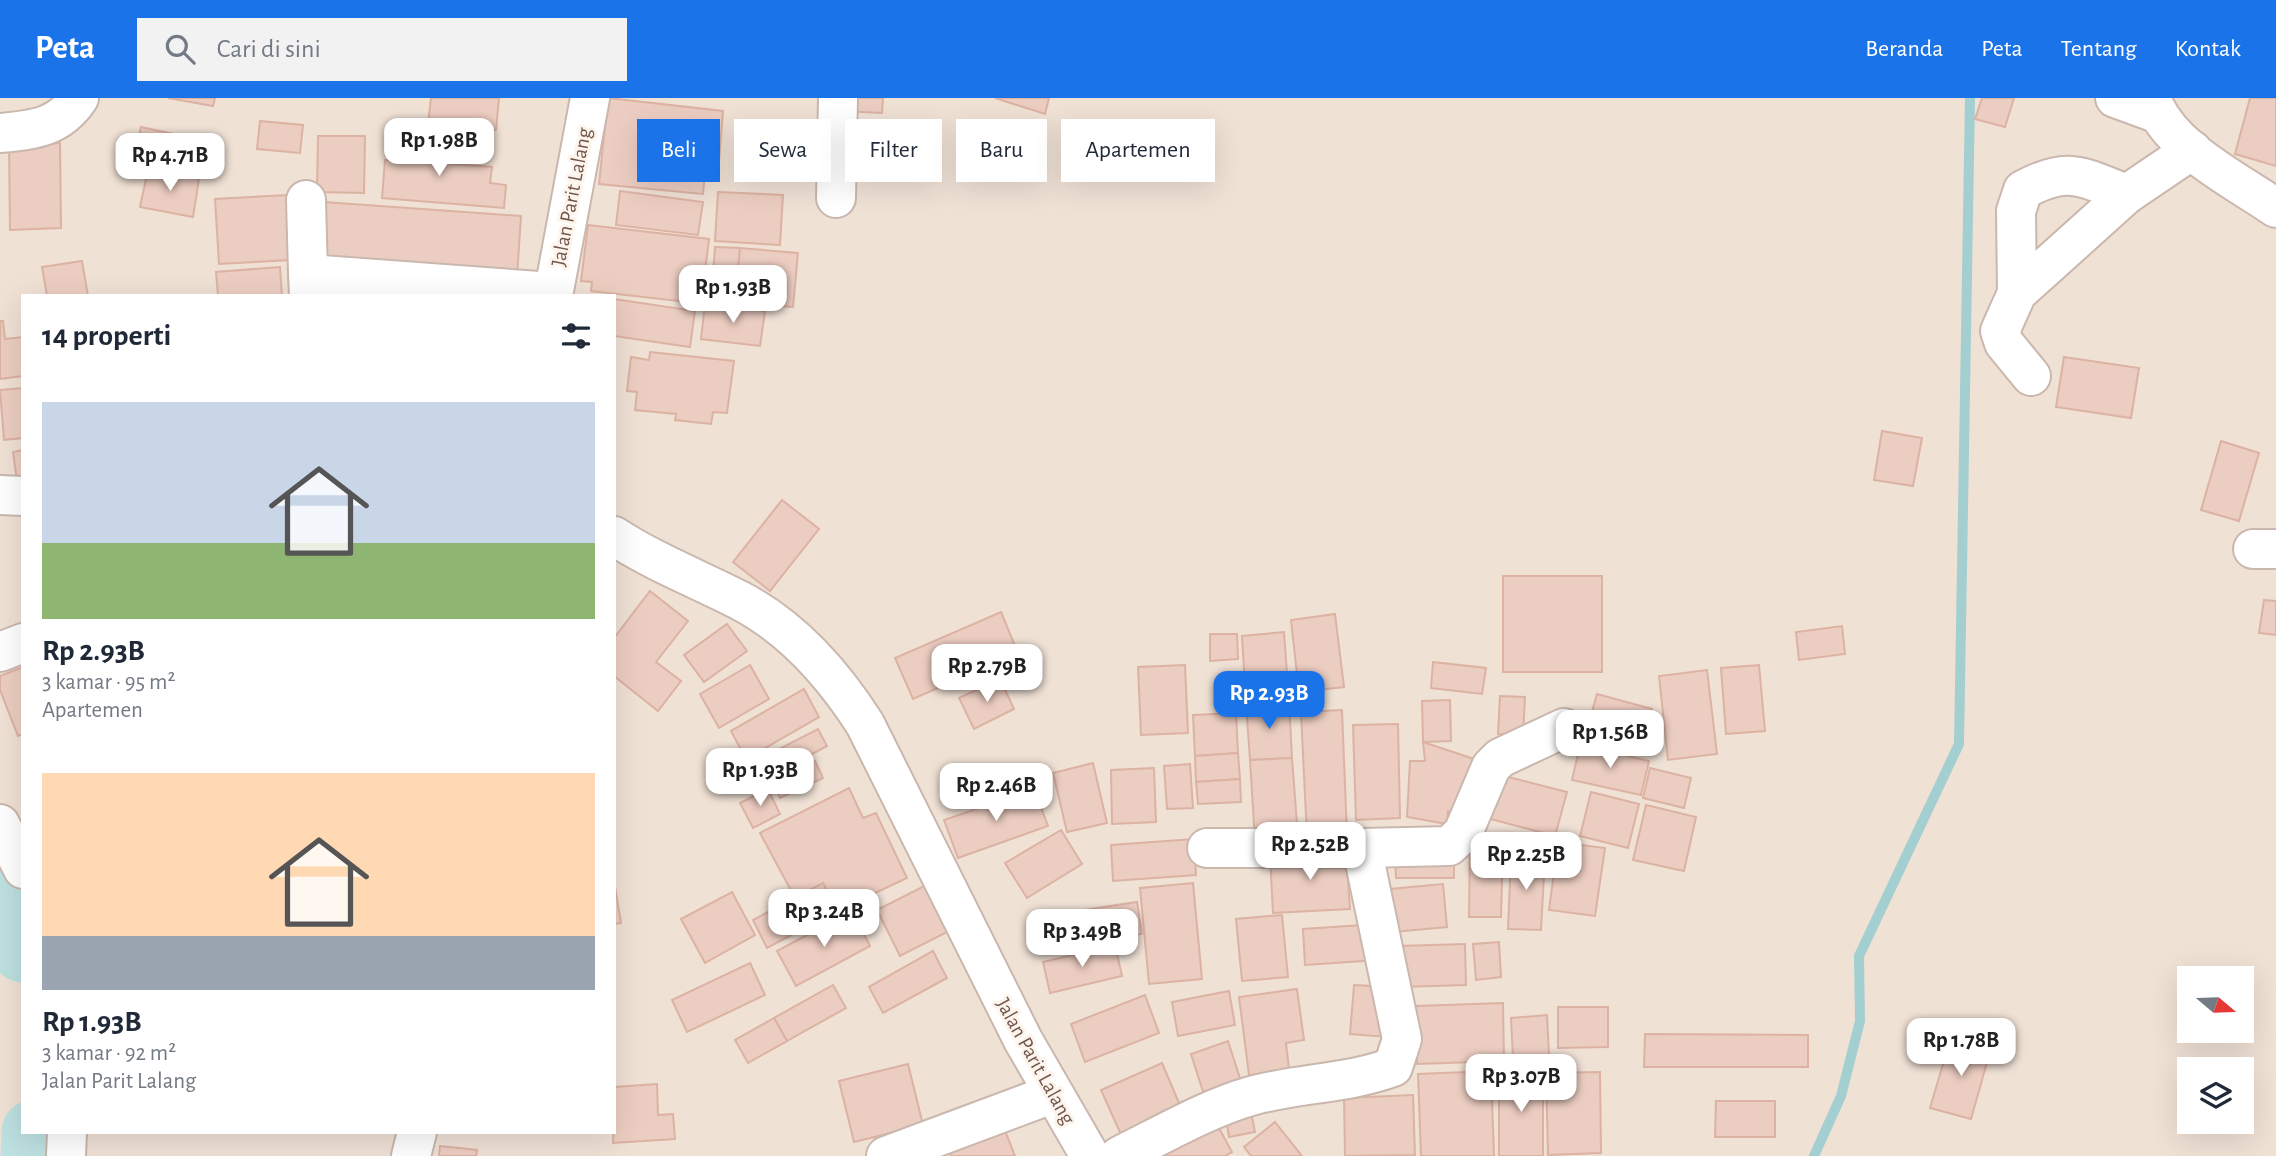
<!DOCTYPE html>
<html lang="id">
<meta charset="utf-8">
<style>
body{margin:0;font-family:"Alegreya Sans",sans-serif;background:#f2f2f3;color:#1f2937;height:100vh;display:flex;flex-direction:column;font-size:26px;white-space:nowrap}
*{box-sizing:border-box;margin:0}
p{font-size:23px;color:#747a83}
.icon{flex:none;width:38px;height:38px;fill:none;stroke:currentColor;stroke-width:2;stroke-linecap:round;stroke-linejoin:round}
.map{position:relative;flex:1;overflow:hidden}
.drawer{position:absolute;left:21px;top:196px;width:595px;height:840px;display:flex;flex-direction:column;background:#fff;border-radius:0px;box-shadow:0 7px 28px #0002}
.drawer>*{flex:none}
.banner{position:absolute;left:637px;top:21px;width:665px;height:63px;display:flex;gap:14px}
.needle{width:46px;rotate:109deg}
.fabs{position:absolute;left:2177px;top:868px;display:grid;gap:14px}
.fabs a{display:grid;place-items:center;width:77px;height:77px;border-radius:0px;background:#fff;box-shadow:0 7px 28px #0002;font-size:35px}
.price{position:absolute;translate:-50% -60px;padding:0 16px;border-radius:14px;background:#fff;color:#222;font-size:23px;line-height:46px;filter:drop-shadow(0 2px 4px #0008)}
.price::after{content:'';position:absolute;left:50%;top:42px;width:21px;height:16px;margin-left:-10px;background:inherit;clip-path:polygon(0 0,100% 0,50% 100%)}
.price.selected{background:#1a73e8;color:#fff}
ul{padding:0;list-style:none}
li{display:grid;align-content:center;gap:14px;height:371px;padding:0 21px}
li span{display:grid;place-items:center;height:217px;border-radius:0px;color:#555}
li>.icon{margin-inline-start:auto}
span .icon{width:126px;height:126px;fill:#fffc;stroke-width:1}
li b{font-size:30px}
h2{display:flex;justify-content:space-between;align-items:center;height:84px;padding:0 21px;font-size:30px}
.pill{padding:0 24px;border-radius:0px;background:#fff;box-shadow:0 7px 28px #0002;font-size:24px;line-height:63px}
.pill.selected{background:#1a73e8;color:#fff}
header{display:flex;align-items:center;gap:42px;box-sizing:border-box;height:98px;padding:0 35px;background:#1a73e8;color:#fff}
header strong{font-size:33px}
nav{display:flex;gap:38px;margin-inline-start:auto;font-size:24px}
.search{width:490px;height:63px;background:#f2f2f3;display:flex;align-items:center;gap:18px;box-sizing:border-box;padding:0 24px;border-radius:0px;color:#747a83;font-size:26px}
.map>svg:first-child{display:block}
.residential{fill:#f0e1d5;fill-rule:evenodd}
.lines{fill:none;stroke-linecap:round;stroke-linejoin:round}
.stream{stroke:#a4cfd1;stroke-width:10}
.river{stroke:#bde0e1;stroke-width:65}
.building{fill:#eccdc1;stroke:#dcb2a3;stroke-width:2}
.minor-casing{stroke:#cab7ae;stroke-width:42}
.minor{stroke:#fff;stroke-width:38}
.labels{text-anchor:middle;stroke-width:6;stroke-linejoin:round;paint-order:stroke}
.street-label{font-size:21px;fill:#70564e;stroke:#fdf4ec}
</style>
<header>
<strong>Peta</strong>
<div class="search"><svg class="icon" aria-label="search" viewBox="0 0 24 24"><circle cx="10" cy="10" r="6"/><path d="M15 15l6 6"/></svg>Cari di sini</div>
<nav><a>Beranda</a><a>Peta</a><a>Tentang</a><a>Kontak</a></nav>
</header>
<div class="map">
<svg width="2276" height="1058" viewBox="0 0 2276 1058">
<rect width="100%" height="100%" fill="#f9f0e6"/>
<path class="residential" d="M0 0H2276V1058H0ZM23 198H614V1034H23ZM2189 880H2242V933H2189ZM2189 971H2242V1024H2189Z"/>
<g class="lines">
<polyline class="stream" points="1814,1058 1841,998 1860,923 1859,858 1959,646 1970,0"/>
<g class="river">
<polyline points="0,806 16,830 23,852"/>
<polyline points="33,1058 34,1034"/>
</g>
</g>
<g class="building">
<polygon points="168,0 215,0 213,8"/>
<polygon points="431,0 499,0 496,32 428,26"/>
<polygon points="608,0 723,13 718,77 705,76 703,96 599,86"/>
<polygon points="843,0 883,0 882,15 842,13"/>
<polygon points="995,0 1049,0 1045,16"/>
<polygon points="1982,0 2014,0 2005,29 1975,21"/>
<polygon points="2250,0 2276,0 2276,68 2235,56"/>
<polygon points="260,23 303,27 300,55 257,51"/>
<polygon points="141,29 206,43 200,74 134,61"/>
<polygon points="318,38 365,38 364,95 317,94"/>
<polygon points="406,40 454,44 452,66 492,69 490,85 506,87 504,110 382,100 385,62 404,63"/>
<polygon points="60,45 61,130 10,132 9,46"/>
<polygon points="148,71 199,81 193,119 140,109"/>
<polygon points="620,93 703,104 698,137 616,127"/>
<polygon points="718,94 783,97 780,147 715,143"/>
<polygon points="288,97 291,162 219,166 215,101"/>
<polygon points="324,104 521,118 517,179 320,166"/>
<polygon points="588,127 709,141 703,190 689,189 687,204 591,193 592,184 581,183"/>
<polygon points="715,149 740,150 735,205 711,203"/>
<polygon points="740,150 798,155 793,209 735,205"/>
<polygon points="82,163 88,198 47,198 42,169"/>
<polygon points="280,169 282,198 218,198 216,174"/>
<polygon points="614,201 695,213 690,249 614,238"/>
<polygon points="705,206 765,213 760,248 701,241"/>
<polygon points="0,223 3,223 5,241 23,239 23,278 0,281"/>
<polygon points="650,254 734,263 727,315 713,314 711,326 675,322 676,316 635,312 637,294 627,293 631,259 649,262"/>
<polygon points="2064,259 2139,270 2131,320 2056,309"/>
<polygon points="23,290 23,340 4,342 0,292"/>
<polygon points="1882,333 1922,340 1913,388 1874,382"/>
<polygon points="2221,343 2259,355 2239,423 2201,412"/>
<polygon points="23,352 23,389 18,390 13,354"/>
<polygon points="782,402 819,431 770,493 733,464"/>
<rect x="1503" y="478" width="99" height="96"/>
<polygon points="650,493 688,523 656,564 681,583 658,613 614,578 614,540"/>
<polygon points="2264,502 2276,503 2276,537 2259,535"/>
<polygon points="1001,514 1018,555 913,601 895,560"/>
<polygon points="1335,516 1344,589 1299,594 1291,522"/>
<polygon points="727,526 747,553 704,584 684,557"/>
<polygon points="1842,528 1845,556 1799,562 1796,534"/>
<polygon points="1284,534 1289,603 1246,606 1242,538"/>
<polygon points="1210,536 1237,536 1238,561 1210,563"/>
<polygon points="1433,564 1486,570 1482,596 1431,590"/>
<polygon points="750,567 769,601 719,630 700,596"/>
<polygon points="1185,567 1188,635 1141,637 1138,569"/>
<polygon points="1759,567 1765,633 1726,636 1721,570"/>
<polygon points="23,569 23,636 18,638 0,592 0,578"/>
<polygon points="1707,572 1717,656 1668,662 1659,578"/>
<polygon points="1000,581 1014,611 974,631 959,600"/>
<polygon points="804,591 819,619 746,661 731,633"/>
<polygon points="1597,596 1652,611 1645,639 1589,624"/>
<polygon points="1500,598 1525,599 1523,637 1498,636"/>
<polygon points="1450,602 1451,643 1423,644 1422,603"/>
<polygon points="1289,603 1292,660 1250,662 1246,606"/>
<polygon points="1342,612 1347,737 1307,739 1301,614"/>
<polygon points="1236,615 1238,655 1195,658 1193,617"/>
<polygon points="1398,626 1400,720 1356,722 1353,627"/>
<polygon points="818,631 827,648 766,681 756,663"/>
<polygon points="1423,644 1480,663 1465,718 1448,713 1447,726 1407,719 1410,663 1425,663"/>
<polygon points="1580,647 1649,663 1641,697 1572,682"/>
<polygon points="1238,655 1240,681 1196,684 1195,658"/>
<polygon points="1292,660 1298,739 1255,743 1250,662"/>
<polygon points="815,663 823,680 780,700 773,683"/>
<polygon points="1093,665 1107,725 1067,734 1053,675"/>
<polygon points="1190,666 1193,710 1167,711 1164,668"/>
<polygon points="1154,670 1156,724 1112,726 1111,672"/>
<polygon points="1650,670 1691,680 1684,710 1643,700"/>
<polygon points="1493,675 1567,694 1555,738 1483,719"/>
<polygon points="1240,681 1241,704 1198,706 1196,684"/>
<polygon points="849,690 863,720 876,715 907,780 837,813 823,785 795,800 760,735"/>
<polygon points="768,691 780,716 753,730 740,705"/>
<polygon points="1034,691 1048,728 958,760 944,722"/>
<polygon points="1591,694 1639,706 1628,750 1580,738"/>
<polygon points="1646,707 1696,719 1684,773 1633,762"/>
<polygon points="1061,732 1082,766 1027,800 1005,765"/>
<polygon points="1194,741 1196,777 1113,783 1111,747"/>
<polygon points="1470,743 1503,744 1501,819 1469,819"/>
<polygon points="1558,744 1605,750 1595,818 1549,812"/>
<polygon points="1346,752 1350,811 1273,815 1270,756"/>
<polygon points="1511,757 1545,758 1541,832 1508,831"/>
<polygon points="1395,759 1454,759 1454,780 1396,780"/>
<polygon points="614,782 621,825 614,826"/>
<polygon points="823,785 837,813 767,850 753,822"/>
<polygon points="1193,785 1202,881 1149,886 1140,790"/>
<polygon points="1443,786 1447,829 1394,834 1390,791"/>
<polygon points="926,787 949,833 900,858 877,812"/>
<polygon points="732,794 755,837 705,865 681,821"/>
<polygon points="1137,804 1142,836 1035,851 1031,820"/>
<polygon points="852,813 870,848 796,888 777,853"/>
<polygon points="1282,817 1288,879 1242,883 1236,821"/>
<polygon points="1377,826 1378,862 1305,867 1303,831"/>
<polygon points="1499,844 1501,879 1476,882 1473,846"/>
<polygon points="1465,846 1466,887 1400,889 1398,848"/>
<polygon points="1115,847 1122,878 1050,895 1043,864"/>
<polygon points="933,853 947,880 883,915 869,889"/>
<polygon points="750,865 765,897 687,934 672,902"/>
<polygon points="833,887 846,910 787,943 774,920"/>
<polygon points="1354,887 1391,889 1388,939 1350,936"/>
<polygon points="1297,891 1304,942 1286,945 1290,980 1250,985 1239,899"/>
<polygon points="1229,893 1235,927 1178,938 1172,904"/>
<polygon points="1145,897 1159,935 1085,964 1071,926"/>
<polygon points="1503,905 1504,963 1417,966 1416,908"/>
<polygon points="1558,909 1608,909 1608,949 1558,950"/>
<polygon points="1547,917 1549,957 1513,959 1511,920"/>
<polygon points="774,920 787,943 748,965 735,942"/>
<polygon points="1645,936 1808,937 1808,969 1644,969"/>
<polygon points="1951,939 1991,950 1971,1021 1930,1010"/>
<polygon points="1228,943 1244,993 1207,1006 1191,956"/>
<polygon points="1162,965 1182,1012 1122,1039 1101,992"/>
<polygon points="908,966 923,1027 854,1044 839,983"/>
<polygon points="1491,973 1494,1058 1421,1058 1418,976"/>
<polygon points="1600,974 1601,1055 1548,1057 1546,975"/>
<rect x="1499" y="975" width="44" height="83"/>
<polygon points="657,986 658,1017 673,1016 675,1041 613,1045 614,989"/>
<polygon points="1413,997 1415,1057 1345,1058 1344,1000"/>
<polygon points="1716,1003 1775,1003 1775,1039 1715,1039"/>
<polygon points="1250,1009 1255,1034 1229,1039 1225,1014"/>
<polygon points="1213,1019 1232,1054 1225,1058 1156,1058"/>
<polygon points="1275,1024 1302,1058 1251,1058 1244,1049"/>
<polygon points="1002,1025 1015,1058 951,1058 947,1047"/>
<polygon points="440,1048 477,1052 476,1058 439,1058"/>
</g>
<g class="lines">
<g class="minor-casing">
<g id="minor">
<polyline points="2115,0 2156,15"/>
<path d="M2151 0C2169 50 2234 81 2276 110"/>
<path d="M0 35C33 32 59 30 79 0"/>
<polyline points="836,100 838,0"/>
<polyline points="306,102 308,176"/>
<path d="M2017 195 2016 113 2023 92C2069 67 2081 79 2127 96"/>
<polyline points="309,198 308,176 553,194"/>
<polyline points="553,198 590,0"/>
<polyline points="2031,278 2004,245 2000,233 2017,195 2127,96 2192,52"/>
<polyline points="0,397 23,398"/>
<path d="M614 438C654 464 698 481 739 502 793 530 833 576 865 626L1023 942 1090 1058"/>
<polyline points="2253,451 2276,451"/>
<polyline points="0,554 23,545"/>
<polyline points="0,726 23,771"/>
<polyline points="1207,750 1362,750"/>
<polyline points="66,1058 67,1034"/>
<polyline points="411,1058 417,1034"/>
<polyline points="886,1058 1052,996"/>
<path d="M1119 1058C1162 1037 1206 1011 1251 998 1298 985 1347 986 1393 969L1402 941 1362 750 1449 748 1463 735 1491 669 1500 660 1564 630"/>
</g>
</g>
<use href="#minor" class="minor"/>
</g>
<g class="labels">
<g class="street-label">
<text transform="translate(571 99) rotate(-79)" y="7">Jalan Parit Lalang</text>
<text transform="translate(1036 963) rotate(61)" y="7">Jalan Parit Lalang</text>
</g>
</g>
</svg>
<div class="fabs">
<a><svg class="needle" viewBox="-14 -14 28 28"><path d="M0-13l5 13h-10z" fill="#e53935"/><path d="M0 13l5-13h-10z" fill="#747a83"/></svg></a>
<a><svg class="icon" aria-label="layers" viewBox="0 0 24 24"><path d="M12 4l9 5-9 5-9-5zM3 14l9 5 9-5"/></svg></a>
</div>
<b class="price" style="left:439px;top:80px">Rp 1.98B</b>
<b class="price" style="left:170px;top:95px">Rp 4.71B</b>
<b class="price" style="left:733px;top:227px">Rp 1.93B</b>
<b class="price" style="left:987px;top:606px">Rp 2.79B</b>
<b class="price selected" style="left:1269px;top:633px">Rp 2.93B</b>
<b class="price" style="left:1610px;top:672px">Rp 1.56B</b>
<b class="price" style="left:760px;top:710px">Rp 1.93B</b>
<b class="price" style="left:996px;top:725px">Rp 2.46B</b>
<b class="price" style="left:1310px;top:784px">Rp 2.52B</b>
<b class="price" style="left:1526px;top:794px">Rp 2.25B</b>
<b class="price" style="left:824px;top:851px">Rp 3.24B</b>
<b class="price" style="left:1082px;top:871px">Rp 3.49B</b>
<b class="price" style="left:1961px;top:980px">Rp 1.78B</b>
<b class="price" style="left:1521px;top:1016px">Rp 3.07B</b>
<div class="banner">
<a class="pill selected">Beli</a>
<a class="pill">Sewa</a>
<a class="pill">Filter</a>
<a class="pill">Baru</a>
<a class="pill">Apartemen</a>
</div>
<section class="drawer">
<h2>14 properti<svg class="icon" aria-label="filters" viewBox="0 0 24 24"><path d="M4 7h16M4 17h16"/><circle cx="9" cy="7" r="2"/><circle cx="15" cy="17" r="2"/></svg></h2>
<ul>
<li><span style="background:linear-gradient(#c9d6e8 65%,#8fb573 0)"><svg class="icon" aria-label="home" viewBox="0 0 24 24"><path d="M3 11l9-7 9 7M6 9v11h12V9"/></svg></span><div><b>Rp 2.93B</b><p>3 kamar · 95 m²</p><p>Apartemen</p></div></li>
<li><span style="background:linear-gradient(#ffd9b3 75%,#9aa5b1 0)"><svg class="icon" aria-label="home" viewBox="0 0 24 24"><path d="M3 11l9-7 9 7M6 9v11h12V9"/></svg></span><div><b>Rp 1.93B</b><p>3 kamar · 92 m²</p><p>Jalan Parit Lalang</p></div></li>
</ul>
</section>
</div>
